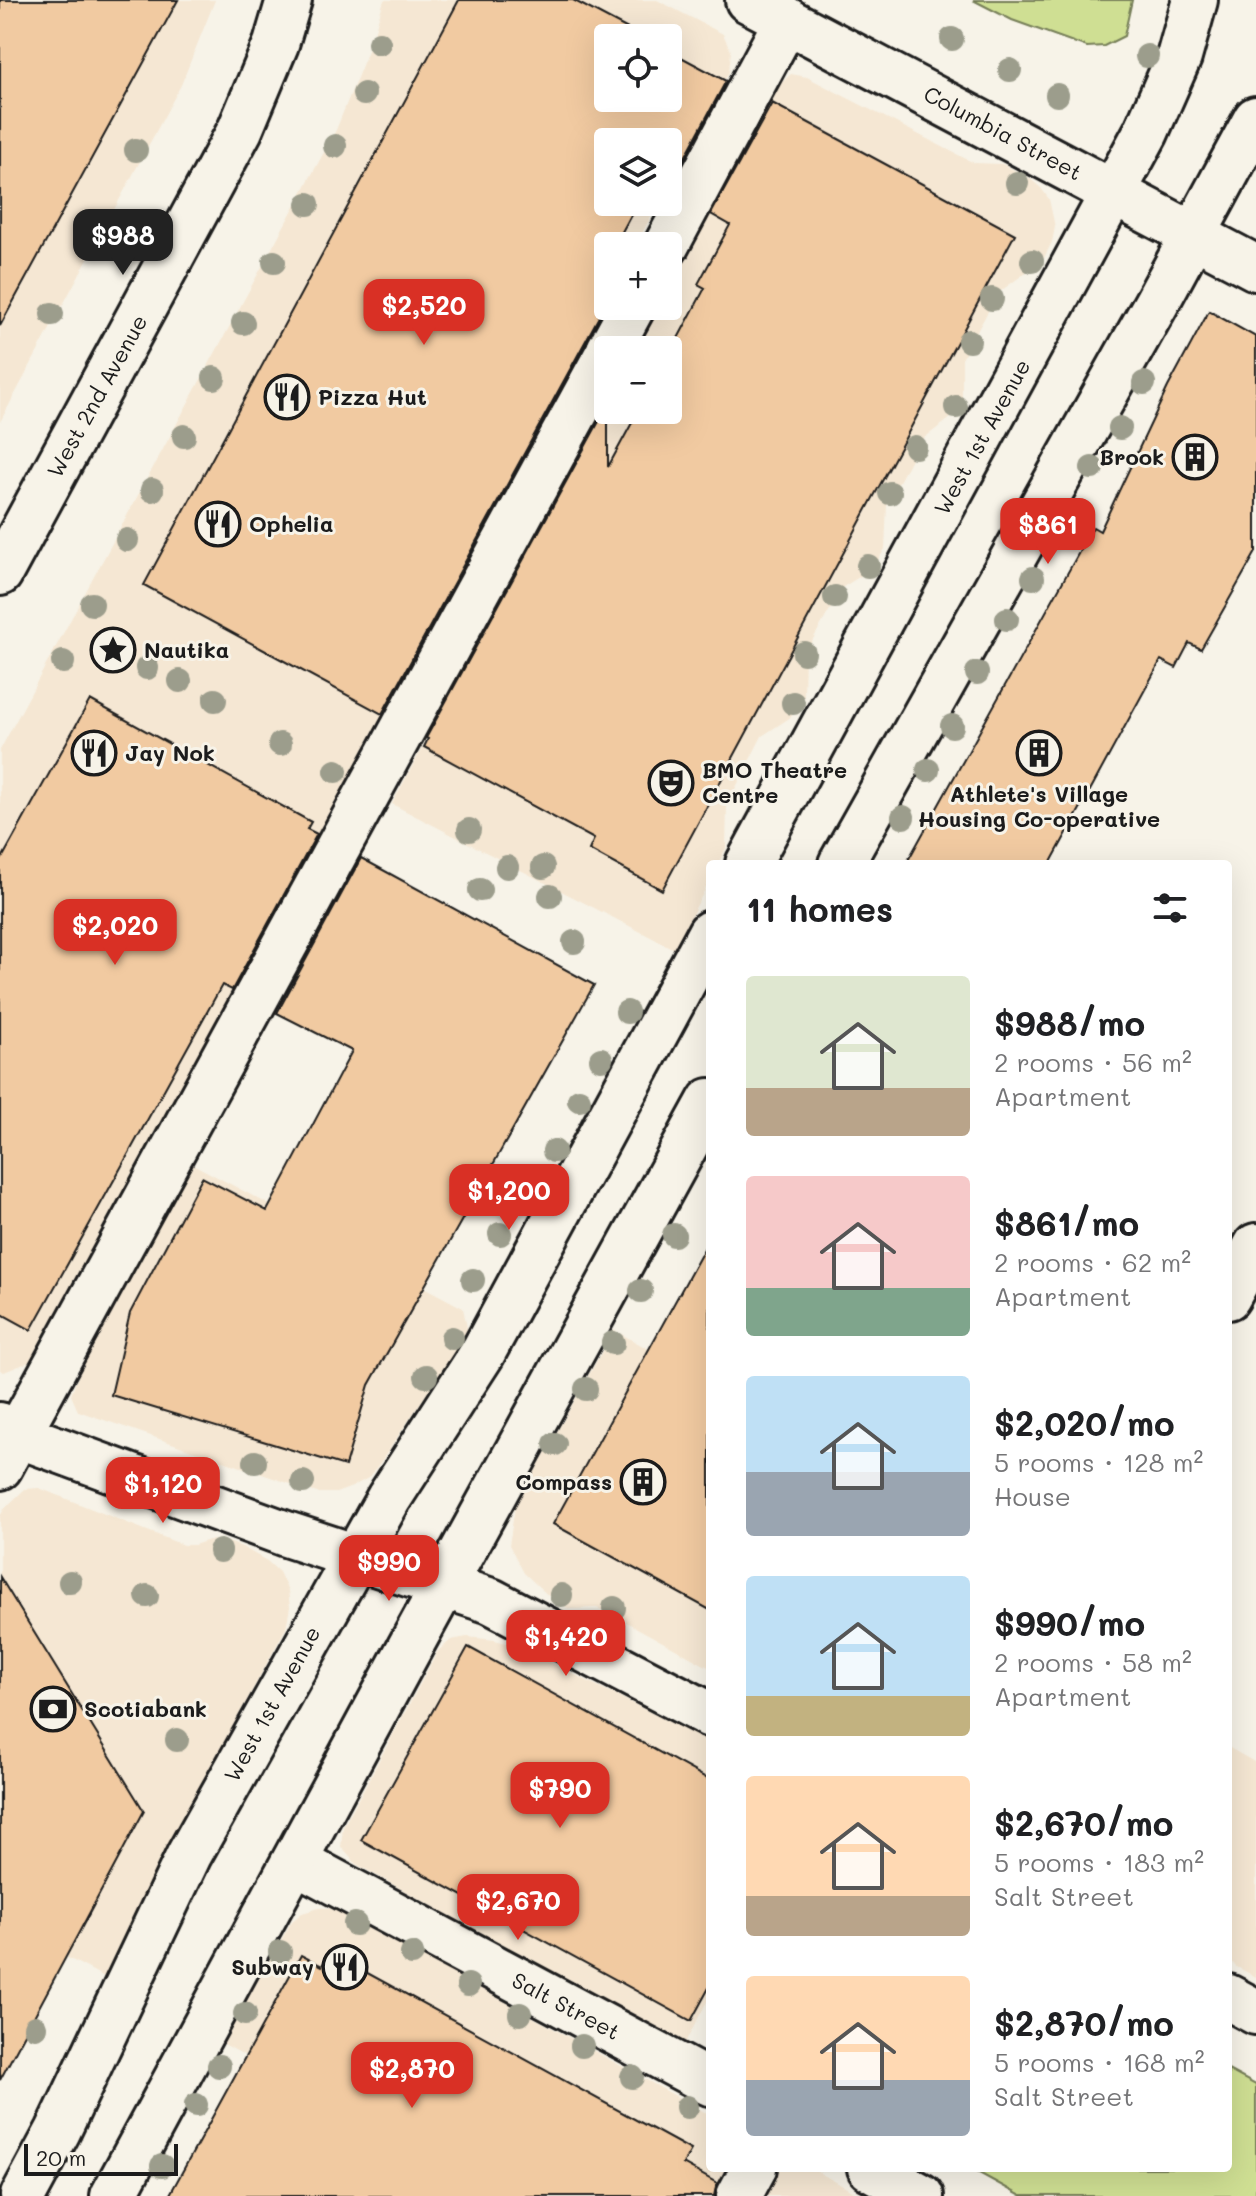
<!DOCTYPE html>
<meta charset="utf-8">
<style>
body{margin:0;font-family:Mali,sans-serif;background:#f2f2f2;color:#202124;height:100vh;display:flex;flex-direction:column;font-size:30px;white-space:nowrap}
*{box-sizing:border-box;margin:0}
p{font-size:26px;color:#757577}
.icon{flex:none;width:44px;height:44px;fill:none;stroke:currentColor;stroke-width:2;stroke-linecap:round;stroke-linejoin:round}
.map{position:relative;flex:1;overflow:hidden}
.sheet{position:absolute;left:706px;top:860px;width:526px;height:1312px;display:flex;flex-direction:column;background:#fff;border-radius:8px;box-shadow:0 8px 32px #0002}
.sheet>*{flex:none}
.controls{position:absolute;left:594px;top:24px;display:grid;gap:16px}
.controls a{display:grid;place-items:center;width:88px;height:88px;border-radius:8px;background:#fff;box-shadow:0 8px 32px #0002;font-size:40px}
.scale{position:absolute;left:24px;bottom:20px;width:154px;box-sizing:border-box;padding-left:8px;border:4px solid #1c1c1c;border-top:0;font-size:22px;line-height:28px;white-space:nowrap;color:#1c1c1c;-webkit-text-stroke:6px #f7f3e8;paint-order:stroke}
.price{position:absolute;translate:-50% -68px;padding:0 18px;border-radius:16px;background:#d93025;color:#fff;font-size:26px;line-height:52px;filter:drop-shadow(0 2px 4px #0008)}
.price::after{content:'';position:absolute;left:50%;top:48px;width:24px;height:18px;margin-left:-12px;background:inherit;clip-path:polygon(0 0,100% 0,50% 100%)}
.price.active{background:#222;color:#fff}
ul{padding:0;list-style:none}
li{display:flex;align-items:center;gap:24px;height:200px;padding:0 40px}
li span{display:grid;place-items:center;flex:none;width:224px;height:160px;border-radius:8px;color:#555}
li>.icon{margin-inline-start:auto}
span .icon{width:96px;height:96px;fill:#fffc;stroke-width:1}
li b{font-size:34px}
h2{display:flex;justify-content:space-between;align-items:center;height:96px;padding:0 40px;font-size:34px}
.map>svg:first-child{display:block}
.built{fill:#f5e7d3;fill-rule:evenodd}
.green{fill:#cfdf93;stroke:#767e58;stroke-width:2}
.building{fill:#f1caa1;stroke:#1c1c1c;stroke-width:2}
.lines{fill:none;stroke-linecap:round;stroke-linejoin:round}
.minor-casing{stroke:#1c1c1c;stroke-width:50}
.major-casing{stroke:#1c1c1c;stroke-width:50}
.minor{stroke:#f7f3e8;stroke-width:44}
.major{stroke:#f7f3e8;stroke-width:44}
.tree{fill:#9c9d8c}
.labels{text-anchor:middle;stroke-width:6;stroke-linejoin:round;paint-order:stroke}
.street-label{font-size:22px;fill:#1c1c1c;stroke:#f7f3e8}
.poi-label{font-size:22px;font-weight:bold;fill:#1c1c1c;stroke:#f7f3e8;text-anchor:start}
</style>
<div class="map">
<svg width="1256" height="2196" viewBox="0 0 1256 2196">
<rect width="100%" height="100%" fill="#f7f3e8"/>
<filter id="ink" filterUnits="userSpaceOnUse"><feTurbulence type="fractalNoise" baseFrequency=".0125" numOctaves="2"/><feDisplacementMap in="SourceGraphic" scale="16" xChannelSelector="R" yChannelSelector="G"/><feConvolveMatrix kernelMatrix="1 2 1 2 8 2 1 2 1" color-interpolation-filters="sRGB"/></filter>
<g filter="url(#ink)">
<g class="built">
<polygon points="0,0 215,0 181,85 0,422"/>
<path d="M384 0H657L723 34 731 51 729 72 668 186V142H608V202H659L635 246H608V297L34 1360 4 1372 0 1370V750L336 130 371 43ZM608 38H668V98H608Z"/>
<polygon points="791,74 807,77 968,160 975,163 1002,164 1028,177 1041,188 1049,199 1055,227 1052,242 1043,260 998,293 962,359 962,402 955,415 920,441 887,505 885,549 872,569 843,587 805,653 804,697 791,717 762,736 727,805 726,848 718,864 710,864 710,880 674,949 392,804 608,402 608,410 668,410 668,350 636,350 659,306 668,306 668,290 778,86"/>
<polygon points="189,1162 463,1308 467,1328 466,1335 380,1463 368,1478 352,1487 336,1493 317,1493 78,1411 71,1395 79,1374"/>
<polygon points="614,1330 710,1383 710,1668 606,1611 596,1608 570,1609 554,1601 524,1573 509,1545 515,1507"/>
<polygon points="39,1488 183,1545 194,1545 209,1540 225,1541 242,1547 267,1561 279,1572 288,1591 290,1607 286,1628 177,1829 106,1978 0,1922 0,1516 5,1508 25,1489"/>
<polygon points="467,1637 495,1640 519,1647 710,1742 710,1996 684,2045 356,1864 341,1847 343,1827 438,1651 451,1640"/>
<polygon points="1228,1747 1256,1763 1256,1977 1235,1966 1228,1955"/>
<polygon points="319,1908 328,1908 344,1913 710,2115 710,2168 728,2168 712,2196 501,2196 222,2043 292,1921 302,1913"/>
<polygon points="780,2168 811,2168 861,2196 762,2196"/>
</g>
<g class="green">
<polygon points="973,0 1132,0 1124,36 1104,46 1087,47 1012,20"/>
<polygon points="1228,2070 1256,2085 1256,2196 1021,2196 970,2168 1228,2168"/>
</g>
<g class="building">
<polygon points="0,0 178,0 0,326"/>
<polygon points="459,0 573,0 645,38 608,38 608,98 668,98 668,50 726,81 668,189 668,142 608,142 608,202 638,202 616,243 608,239 608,300 382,714 144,585"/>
<polygon points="772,103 1015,234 662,890 589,850 594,839 424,747 428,739 426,738 608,405 608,467 639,410 668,410 668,357 705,288 698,284 730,225 711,214"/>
<polygon points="1209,311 1256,337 1256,552 1201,649 1189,643 1176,668 1161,660 1050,864 906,864 1093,527 1100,531 1168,387"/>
<polygon points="90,700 311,822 307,829 317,834 232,990 222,985 31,1330 0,1313 0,862"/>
<polygon points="361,858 594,985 369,1385 345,1466 111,1395 130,1313 202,1177 267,1211 352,1051 277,1013"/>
<polygon points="710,1238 710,1610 553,1524"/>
<polygon points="0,1577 144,1811 0,2080"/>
<polygon points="468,1647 710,1780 710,1986 691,2021 361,1840"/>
<polygon points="329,1952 691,2150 683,2164 717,2183 714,2196 169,2196 301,1955 322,1966"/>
</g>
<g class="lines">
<g class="minor-casing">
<g id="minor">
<polyline points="748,0 1256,268"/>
<polyline points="666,246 787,20"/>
<polyline points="609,350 633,306"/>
<polyline points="748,864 1146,132 1179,57 1195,0"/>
<polyline points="841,864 1157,302 1256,119"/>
<polyline points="1228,1297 1256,1246"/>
<polyline points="0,1425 18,1435 286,1534 491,1601 710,1715"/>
<polyline points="0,1467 608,353"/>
<polyline points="295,1861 710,2083"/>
<polyline points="1228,1997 1256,2012"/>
<polyline points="870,2168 921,2196"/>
<polyline points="23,2196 58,2131 189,1855 389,1498 482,1354 710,933"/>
<polyline points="113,2196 416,1636 710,1101"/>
<polyline points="739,2196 754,2168"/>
</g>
</g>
<g class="major-casing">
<polyline id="major" points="0,573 240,130 276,44 289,0"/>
</g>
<use href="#minor" class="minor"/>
<use href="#major" class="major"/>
</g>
<g class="tree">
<circle cx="952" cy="39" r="12"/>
<circle cx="379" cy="43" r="12"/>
<circle cx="1147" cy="56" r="12"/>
<circle cx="1010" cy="70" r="12"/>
<circle cx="364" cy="94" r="12"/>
<circle cx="1057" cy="95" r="12"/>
<circle cx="335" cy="146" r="12"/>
<circle cx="136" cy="150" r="12"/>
<circle cx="1017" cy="183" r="12"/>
<circle cx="308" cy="204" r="12"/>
<circle cx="93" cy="239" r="12"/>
<circle cx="1032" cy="261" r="12"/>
<circle cx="274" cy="262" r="12"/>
<circle cx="992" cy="299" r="12"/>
<circle cx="52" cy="314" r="12"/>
<circle cx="243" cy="323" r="12"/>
<circle cx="969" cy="341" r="12"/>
<circle cx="214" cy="378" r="12"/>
<circle cx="1144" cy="383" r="12"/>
<circle cx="956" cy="407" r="12"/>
<circle cx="1120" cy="428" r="12"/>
<circle cx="184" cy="436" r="12"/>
<circle cx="915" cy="447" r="12"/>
<circle cx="1092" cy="468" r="12"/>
<circle cx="152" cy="490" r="12"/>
<circle cx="890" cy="493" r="12"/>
<circle cx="1062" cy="527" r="12"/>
<circle cx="127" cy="540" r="12"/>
<circle cx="868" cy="566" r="12"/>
<circle cx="1033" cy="578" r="12"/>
<circle cx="835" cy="597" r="12"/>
<circle cx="92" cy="604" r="12"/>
<circle cx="1007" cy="619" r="12"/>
<circle cx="804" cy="653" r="12"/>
<circle cx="63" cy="662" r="12"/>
<circle cx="147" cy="668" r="12"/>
<circle cx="977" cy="673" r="12"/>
<circle cx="180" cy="681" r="12"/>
<circle cx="215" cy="700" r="12"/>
<circle cx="793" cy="703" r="12"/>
<circle cx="952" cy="726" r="12"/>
<circle cx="280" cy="744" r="12"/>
<circle cx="928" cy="770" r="12"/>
<circle cx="336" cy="771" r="12"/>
<circle cx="903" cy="817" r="12"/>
<circle cx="469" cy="830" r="12"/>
<circle cx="507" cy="867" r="12"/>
<circle cx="543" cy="867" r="12"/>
<circle cx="480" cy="890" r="12"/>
<circle cx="550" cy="896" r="12"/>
<circle cx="574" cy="942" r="12"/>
<circle cx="627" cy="1012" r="12"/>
<circle cx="601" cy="1059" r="12"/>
<circle cx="579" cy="1100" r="12"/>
<circle cx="554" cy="1151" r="12"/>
<circle cx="519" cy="1196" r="12"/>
<circle cx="500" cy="1234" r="12"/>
<circle cx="674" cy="1235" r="12"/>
<circle cx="473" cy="1280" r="12"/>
<circle cx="641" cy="1291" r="12"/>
<circle cx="452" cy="1338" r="12"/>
<circle cx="613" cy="1343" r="12"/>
<circle cx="426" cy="1376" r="12"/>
<circle cx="586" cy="1389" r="12"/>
<circle cx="555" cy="1444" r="12"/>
<circle cx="255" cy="1462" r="12"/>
<circle cx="303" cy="1482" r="12"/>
<circle cx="220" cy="1551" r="12"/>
<circle cx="70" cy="1582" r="12"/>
<circle cx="561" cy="1595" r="12"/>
<circle cx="147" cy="1596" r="12"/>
<circle cx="614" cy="1608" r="12"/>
<circle cx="177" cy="1740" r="12"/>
<circle cx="355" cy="1924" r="12"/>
<circle cx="280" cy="1952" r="12"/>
<circle cx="412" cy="1954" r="12"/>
<circle cx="468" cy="1985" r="12"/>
<circle cx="245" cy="2014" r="12"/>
<circle cx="520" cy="2014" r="12"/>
<circle cx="35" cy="2027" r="12"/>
<circle cx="582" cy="2046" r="12"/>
<circle cx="219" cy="2066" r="12"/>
<circle cx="632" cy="2077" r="12"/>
<circle cx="196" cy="2105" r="12"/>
<circle cx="687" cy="2107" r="12"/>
<circle cx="162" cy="2166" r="12"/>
</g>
</g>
<defs>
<g id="restaurant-ring" transform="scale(2.3)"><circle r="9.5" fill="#f7f3e8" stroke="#1c1c1c" stroke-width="1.5"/><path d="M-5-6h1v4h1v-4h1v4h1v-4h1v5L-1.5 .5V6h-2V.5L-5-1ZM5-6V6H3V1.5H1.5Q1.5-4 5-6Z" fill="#1c1c1c"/></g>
<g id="building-ring" transform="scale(2.3)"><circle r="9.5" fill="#f7f3e8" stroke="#1c1c1c" stroke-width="1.5"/><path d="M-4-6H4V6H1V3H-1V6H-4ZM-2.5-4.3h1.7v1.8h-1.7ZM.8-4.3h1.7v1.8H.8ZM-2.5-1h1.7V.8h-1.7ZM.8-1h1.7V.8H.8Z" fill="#1c1c1c"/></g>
<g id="sight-ring" transform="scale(2.3)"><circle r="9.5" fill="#f7f3e8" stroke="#1c1c1c" stroke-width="1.5"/><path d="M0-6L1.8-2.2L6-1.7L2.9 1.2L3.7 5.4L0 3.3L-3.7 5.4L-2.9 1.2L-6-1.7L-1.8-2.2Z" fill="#1c1c1c"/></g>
<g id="theatre-ring" transform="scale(2.3)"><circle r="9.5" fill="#f7f3e8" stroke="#1c1c1c" stroke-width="1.5"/><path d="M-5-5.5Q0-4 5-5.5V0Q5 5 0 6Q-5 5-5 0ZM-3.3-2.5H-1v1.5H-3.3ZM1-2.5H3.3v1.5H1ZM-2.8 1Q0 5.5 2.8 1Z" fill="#1c1c1c"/></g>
<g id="bank-ring" transform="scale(2.3)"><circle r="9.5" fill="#f7f3e8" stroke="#1c1c1c" stroke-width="1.5"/><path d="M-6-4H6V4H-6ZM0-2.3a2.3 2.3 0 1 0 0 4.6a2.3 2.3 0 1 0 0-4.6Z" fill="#1c1c1c"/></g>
</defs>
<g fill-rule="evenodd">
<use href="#restaurant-ring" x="287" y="397"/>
<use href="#building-ring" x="1195" y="457"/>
<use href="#restaurant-ring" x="218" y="524"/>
<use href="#sight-ring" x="113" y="650"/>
<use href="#restaurant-ring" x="94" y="753"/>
<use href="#building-ring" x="1039" y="753"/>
<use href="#theatre-ring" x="671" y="783"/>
<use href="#building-ring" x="643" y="1482"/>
<use href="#bank-ring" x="53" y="1709"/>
<use href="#restaurant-ring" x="345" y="1967"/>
</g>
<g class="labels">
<g class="street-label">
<text transform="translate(1003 133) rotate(28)" y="8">Columbia Street</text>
<text transform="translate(97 396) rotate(-61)" y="8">West 2nd Avenue</text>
<text transform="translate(982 437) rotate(-61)" y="8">West 1st Avenue</text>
<text transform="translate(272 1704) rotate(-61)" y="8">West 1st Avenue</text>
<text transform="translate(566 2006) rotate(28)" y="8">Salt Street</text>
</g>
<g class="poi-label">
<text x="318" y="405">Pizza Hut</text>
<text x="1164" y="465" text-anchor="end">Brook</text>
<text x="249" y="532">Ophelia</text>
<text x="144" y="658">Nautika</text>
<text x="125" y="761">Jay Nok</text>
<text x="702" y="778">BMO Theatre<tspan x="702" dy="25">Centre</tspan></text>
<text x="1039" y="802" text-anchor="middle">Athlete's Village<tspan x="1039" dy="25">Housing Co-operative</tspan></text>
<text x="612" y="1490" text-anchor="end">Compass</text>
<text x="84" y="1717">Scotiabank</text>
<text x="314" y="1975" text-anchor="end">Subway</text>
</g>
</g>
</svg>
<div class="controls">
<a><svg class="icon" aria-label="locate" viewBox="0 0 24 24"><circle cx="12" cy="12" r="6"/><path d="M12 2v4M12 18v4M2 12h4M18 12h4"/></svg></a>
<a><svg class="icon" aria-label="layers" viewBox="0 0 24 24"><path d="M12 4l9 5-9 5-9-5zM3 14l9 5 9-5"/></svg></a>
<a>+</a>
<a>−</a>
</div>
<div class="scale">20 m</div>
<b class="price active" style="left:123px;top:277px">$988</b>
<b class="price" style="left:424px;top:347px">$2,520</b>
<b class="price" style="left:1048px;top:566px">$861</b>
<b class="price" style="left:115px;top:967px">$2,020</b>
<b class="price" style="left:509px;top:1232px">$1,200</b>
<b class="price" style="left:163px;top:1525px">$1,120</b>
<b class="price" style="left:389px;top:1603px">$990</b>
<b class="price" style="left:566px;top:1678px">$1,420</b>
<b class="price" style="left:560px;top:1830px">$790</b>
<b class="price" style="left:518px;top:1942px">$2,670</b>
<b class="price" style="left:412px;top:2110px">$2,870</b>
<section class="sheet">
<h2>11 homes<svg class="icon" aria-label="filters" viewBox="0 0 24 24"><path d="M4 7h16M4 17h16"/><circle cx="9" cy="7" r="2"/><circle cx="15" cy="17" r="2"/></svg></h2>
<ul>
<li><span style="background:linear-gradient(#dfe7d0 70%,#b9a48a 0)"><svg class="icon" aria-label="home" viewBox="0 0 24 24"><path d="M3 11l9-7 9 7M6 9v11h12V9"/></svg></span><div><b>$988/mo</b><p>2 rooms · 56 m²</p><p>Apartment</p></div></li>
<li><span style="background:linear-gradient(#f6c9c9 70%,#7fa58c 0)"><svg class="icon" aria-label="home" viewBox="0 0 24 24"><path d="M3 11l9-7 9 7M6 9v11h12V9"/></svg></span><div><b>$861/mo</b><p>2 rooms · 62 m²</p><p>Apartment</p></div></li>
<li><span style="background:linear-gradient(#bfe0f5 60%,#9aa5b1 0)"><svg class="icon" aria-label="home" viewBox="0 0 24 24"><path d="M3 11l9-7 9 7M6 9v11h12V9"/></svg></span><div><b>$2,020/mo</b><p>5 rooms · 128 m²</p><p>House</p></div></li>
<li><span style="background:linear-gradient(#bfe0f5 75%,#c2b280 0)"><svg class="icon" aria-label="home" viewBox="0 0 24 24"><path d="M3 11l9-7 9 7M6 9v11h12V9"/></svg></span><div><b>$990/mo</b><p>2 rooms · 58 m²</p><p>Apartment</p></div></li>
<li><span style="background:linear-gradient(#ffd9b3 75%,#b9a48a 0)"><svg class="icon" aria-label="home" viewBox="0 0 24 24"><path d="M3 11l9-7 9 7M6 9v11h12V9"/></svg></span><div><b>$2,670/mo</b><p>5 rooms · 183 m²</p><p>Salt Street</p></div></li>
<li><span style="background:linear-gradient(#ffd9b3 65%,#9aa5b1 0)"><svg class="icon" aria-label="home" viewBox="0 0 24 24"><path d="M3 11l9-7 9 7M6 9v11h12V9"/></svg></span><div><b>$2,870/mo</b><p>5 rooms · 168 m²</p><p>Salt Street</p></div></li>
</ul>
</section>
</div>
